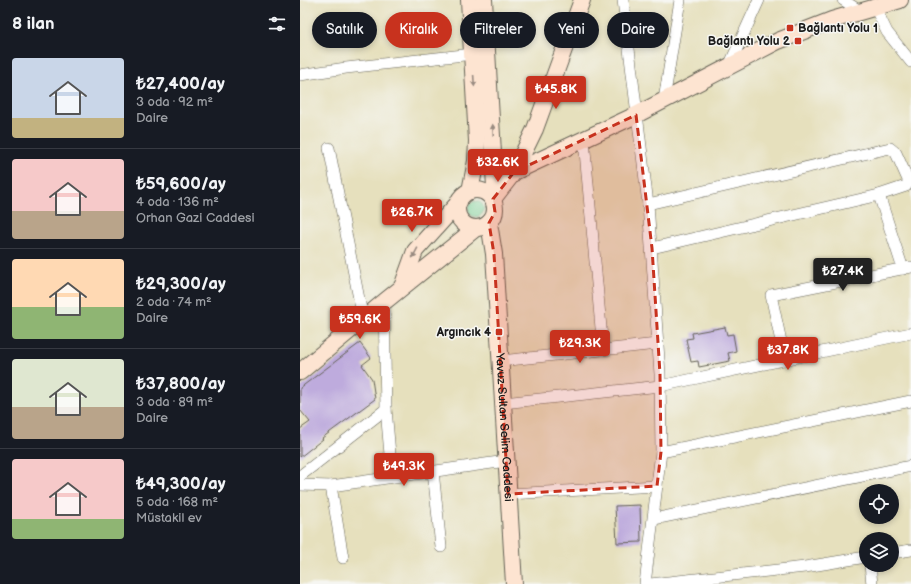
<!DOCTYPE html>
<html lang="tr">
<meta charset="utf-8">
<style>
body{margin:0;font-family:"Balsamiq Sans",sans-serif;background:#242831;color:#f1f3f6;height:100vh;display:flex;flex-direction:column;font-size:15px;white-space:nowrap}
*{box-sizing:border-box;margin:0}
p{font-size:13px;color:#9ea1a6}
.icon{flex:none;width:22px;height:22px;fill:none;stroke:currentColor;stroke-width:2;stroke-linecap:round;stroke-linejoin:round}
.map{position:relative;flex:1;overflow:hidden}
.sheet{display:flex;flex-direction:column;background:#171b24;width:300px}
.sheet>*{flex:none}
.guide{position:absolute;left:12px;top:12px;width:380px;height:36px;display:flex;gap:8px}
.buttons{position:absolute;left:559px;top:484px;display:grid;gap:8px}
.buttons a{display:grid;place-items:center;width:40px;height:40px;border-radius:50%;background:#171b24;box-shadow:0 2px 6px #0003;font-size:20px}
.price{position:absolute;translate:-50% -34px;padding:0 9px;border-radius:4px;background:#c8321e;color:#fff;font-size:13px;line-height:26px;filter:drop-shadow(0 1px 2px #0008)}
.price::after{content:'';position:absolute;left:50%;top:24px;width:12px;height:9px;margin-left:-6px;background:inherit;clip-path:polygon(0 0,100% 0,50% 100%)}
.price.current{background:#222;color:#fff}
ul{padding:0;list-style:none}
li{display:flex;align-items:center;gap:12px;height:100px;padding:0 12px}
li+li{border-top:1px solid #363941}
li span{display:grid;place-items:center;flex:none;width:112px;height:80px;border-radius:4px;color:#555}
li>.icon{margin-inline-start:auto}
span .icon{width:48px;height:48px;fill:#fffc;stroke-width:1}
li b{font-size:17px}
h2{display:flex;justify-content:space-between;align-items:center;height:48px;padding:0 12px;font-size:17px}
.chip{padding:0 14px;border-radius:18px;background:#171b24;box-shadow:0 2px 6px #0003;font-size:14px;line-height:36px}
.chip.current{background:#c8321e;color:#fff}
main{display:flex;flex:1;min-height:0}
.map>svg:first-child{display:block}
.green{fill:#78ce93;stroke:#4a7558}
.building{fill:#beabdd}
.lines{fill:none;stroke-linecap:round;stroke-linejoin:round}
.street-casing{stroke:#636154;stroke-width:12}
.secondary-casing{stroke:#636154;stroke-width:18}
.street{stroke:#fff;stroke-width:11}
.secondary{stroke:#fde4d1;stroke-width:16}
.oneway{fill:#988a80}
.marked{fill:#c8321e;fill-opacity:0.2;stroke:#c8321e;stroke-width:3;stroke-dasharray:8 5;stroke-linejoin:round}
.poi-dot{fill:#c8321e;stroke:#f6f6f2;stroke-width:1.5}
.labels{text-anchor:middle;stroke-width:3;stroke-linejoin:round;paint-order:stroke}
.poi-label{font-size:12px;font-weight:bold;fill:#1c1c1c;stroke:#f6f6f2;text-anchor:end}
.street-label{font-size:12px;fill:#1c1c1c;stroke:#f6f6f2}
</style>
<main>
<section class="sheet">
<h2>8 ilan<svg class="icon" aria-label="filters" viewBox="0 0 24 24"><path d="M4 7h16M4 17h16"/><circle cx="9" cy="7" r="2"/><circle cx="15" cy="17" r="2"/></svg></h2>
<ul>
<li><span style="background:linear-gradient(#c9d6e8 75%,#c2b280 0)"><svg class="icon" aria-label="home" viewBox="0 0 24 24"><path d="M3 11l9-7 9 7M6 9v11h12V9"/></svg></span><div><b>₺27,400/ay</b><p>3 oda · 92 m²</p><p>Daire</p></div></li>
<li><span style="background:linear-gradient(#f6c9c9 65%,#b9a48a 0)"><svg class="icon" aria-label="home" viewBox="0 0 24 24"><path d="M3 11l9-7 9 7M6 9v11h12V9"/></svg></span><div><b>₺59,600/ay</b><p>4 oda · 136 m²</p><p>Orhan Gazi Caddesi</p></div></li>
<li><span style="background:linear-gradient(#ffd9b3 60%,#8fb573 0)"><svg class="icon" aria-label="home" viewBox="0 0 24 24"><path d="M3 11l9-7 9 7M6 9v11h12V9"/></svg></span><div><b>₺29,300/ay</b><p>2 oda · 74 m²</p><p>Daire</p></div></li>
<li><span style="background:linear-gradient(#dfe7d0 60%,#b9a48a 0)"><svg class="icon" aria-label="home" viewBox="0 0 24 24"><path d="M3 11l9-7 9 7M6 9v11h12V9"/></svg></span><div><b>₺37,800/ay</b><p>3 oda · 89 m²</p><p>Daire</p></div></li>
<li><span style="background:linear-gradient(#f6c9c9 75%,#8fb573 0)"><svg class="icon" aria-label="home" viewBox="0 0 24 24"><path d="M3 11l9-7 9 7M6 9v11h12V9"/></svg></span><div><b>₺49,300/ay</b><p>5 oda · 168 m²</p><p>Müstakil ev</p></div></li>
</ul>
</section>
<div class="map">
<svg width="611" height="584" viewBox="0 0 611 584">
<rect width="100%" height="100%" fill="#f6f6f2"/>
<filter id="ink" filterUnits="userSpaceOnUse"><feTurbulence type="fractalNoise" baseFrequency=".025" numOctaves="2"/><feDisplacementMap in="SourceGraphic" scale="8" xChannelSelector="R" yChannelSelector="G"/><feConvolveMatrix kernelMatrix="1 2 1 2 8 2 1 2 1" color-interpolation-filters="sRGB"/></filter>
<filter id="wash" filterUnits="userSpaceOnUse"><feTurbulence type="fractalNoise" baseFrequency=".012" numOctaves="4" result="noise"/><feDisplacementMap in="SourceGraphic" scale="16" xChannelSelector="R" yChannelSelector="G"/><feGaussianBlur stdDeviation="0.9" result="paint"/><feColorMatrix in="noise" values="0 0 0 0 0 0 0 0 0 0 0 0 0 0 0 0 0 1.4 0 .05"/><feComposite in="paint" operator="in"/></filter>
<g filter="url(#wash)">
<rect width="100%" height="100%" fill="#e6e0bd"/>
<circle class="green" cx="176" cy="209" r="8"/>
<g id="blocks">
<g class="building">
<polygon points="425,327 427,335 433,334 436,351 428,353 430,361 399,367 398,361 391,362 386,339 393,338 392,333"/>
<polygon points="60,343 71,358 62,365 72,379 75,399 22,438 23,439 0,457 0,429 10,422 0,410 0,388"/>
<polygon points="340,505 341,542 317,543 315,506"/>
</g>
</g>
</g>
<g filter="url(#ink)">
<use href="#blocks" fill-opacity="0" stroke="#636154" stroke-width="1"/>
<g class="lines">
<g class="street-casing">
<g id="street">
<polyline points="323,0 348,204 360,374 361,452 345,584"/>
<polyline points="543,0 560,11"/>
<polyline points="575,7 587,32 611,62"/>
<polyline points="429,66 459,0"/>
<polyline points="0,75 46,68 173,54"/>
<polyline points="364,100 380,0"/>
<polyline points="284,140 303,350"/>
<polyline points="29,148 63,319"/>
<polyline points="348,204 590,148 596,153 609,182 606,186 579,195"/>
<polyline points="352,248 579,195 603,269"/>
<polyline points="84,302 86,409 92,477"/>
<polyline points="485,360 471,295 611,267"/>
<polyline points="200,361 357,344"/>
<polyline points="203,403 360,386 611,333"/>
<polyline points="361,452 611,401"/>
<polyline points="133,471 141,547"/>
<polyline points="0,476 86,409"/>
<polyline points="0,485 31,486 206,461"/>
<polyline points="31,486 43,558"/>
<polyline points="208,494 357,486"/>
<polyline points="354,519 611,466"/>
<polyline points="592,553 611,550"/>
<polyline points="570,565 572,584"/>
<polyline points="350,584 505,567 566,557"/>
</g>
</g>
<g class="secondary-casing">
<g id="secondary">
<polyline points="169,0 177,141 176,161 170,191"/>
<polyline points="184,0 195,187 191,196"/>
<polyline points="214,172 336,115 478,41 532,20 600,0"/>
<circle cx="176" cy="209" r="19"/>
<polyline points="193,199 214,172 235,129 282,0"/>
<path id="s1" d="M189 223 194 254 214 584"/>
<polyline points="102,287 115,251 159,202"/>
<polyline points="0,372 84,302 176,228"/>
</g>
</g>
<use href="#street" class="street"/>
<use href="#secondary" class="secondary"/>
</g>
<defs><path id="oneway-solid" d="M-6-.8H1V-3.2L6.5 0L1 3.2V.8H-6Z"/></defs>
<g class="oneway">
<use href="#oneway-solid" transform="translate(174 81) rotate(86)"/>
<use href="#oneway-solid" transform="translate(193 130) rotate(-93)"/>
<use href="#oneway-solid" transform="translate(115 253) rotate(118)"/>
</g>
</g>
<path class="marked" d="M336 115 352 248 360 374 361 452 357 486 208 494 194 254 189 223 195 212 193 199 214 172Z"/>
<g class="poi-dot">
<rect x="486" y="24" width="8" height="8" rx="2"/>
<rect x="494" y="37" width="8" height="8" rx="2"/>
<rect x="195" y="328" width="8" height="8" rx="2"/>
</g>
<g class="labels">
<g class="poi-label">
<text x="498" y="32" text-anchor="start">Bağlantı Yolu 1</text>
<text x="490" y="45">Bağlantı Yolu 2</text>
<text x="191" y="336">Argıncık 4</text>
</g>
<g class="street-label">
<text dy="4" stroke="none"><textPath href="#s1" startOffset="205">Yavuz Sultan Selim Caddesi</textPath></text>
</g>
</g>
</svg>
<div class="buttons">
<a><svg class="icon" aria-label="locate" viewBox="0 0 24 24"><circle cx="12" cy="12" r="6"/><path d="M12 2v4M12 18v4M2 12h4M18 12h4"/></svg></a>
<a><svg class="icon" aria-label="layers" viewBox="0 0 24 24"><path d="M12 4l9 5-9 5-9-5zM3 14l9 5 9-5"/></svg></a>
</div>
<b class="price" style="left:256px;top:110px">₺45.8K</b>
<b class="price" style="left:198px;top:183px">₺32.6K</b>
<b class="price" style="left:112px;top:233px">₺26.7K</b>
<b class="price current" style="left:543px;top:292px">₺27.4K</b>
<b class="price" style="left:60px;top:340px">₺59.6K</b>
<b class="price" style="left:280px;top:364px">₺29.3K</b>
<b class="price" style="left:488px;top:371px">₺37.8K</b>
<b class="price" style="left:104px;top:487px">₺49.3K</b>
<div class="guide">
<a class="chip">Satılık</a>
<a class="chip current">Kiralık</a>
<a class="chip">Filtreler</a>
<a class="chip">Yeni</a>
<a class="chip">Daire</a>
</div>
</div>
</main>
